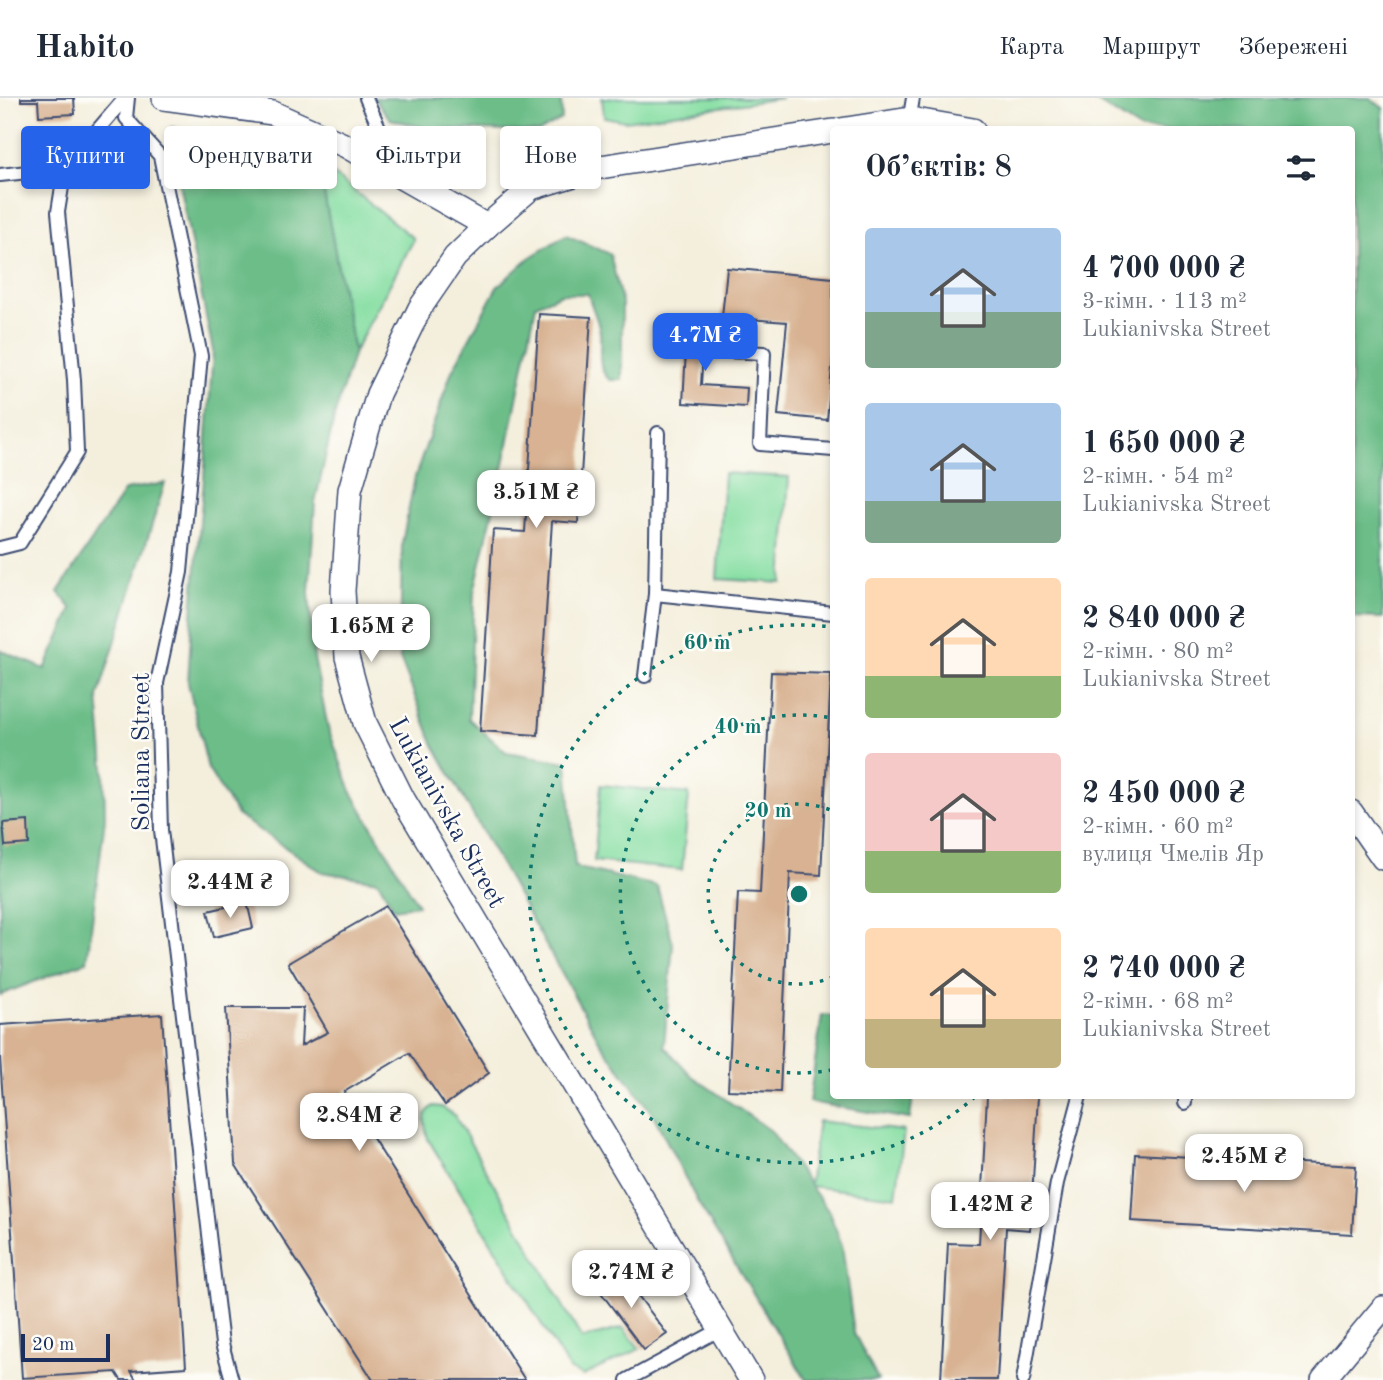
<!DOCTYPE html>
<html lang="uk">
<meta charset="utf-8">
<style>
body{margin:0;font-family:"Old Standard TT",serif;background:#f6f6f7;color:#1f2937;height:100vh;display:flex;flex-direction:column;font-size:26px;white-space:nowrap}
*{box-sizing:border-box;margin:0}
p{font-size:23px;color:#747a83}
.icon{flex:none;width:38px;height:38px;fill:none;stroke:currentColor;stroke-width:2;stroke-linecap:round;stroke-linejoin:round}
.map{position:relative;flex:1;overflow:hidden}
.sheet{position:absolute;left:830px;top:28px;width:525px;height:973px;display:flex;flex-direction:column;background:#fff;border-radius:7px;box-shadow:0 4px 10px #0003}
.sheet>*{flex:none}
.banner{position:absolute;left:21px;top:28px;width:665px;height:63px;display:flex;gap:14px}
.scale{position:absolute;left:21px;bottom:18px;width:89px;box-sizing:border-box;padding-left:7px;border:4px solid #1b2f5e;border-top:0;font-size:19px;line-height:24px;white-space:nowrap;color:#1b2f5e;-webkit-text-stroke:5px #fdfcf7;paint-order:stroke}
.price{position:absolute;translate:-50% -60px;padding:0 16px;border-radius:14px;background:#fff;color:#222;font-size:23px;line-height:46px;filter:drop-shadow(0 2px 4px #0008)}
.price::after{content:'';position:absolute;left:50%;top:42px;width:21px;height:16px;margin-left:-10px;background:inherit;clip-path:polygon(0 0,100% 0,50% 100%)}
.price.selected{background:#2563eb;color:#fff}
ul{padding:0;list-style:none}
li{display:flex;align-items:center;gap:21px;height:175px;padding:0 35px}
li span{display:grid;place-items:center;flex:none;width:196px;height:140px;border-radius:7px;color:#555}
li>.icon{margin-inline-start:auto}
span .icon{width:84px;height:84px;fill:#fffc;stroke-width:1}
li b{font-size:30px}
h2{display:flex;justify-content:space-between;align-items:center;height:84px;padding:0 35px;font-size:30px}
.tag{padding:0 24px;border-radius:7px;background:#fff;box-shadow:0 4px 10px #0003;font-size:24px;line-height:63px}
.tag.selected{background:#2563eb;color:#fff}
header{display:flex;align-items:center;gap:42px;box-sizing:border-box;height:98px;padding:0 35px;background:#fff;border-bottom:2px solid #e0e1e3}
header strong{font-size:33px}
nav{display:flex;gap:38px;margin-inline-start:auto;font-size:24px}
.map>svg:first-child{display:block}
.green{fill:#85dea2;stroke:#508680;stroke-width:2}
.forest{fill:#6cbd88;stroke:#447673;stroke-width:2}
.building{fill:#d8b292}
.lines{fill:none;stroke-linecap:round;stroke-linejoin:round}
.lane-casing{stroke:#3c4c71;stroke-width:16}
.street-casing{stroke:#3c4c71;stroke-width:26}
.lane{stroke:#fff;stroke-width:12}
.street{stroke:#fff;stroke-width:23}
.ring{fill:none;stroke:#0f766e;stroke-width:3.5;stroke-dasharray:3.5 7}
.labels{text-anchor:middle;stroke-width:5;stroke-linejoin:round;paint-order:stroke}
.street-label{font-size:26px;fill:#1b2f5e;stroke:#fdfcf7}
.centre{fill:#0f766e;stroke:#fdfcf7;stroke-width:3.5}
.ring-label{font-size:21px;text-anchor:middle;font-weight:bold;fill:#0f766e;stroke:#fdfcf7;stroke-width:5;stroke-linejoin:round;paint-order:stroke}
</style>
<header>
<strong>Habito</strong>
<nav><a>Карта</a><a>Маршрут</a><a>Збережені</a></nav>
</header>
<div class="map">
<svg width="1383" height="1282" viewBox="0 0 1383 1282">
<rect width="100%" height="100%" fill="#fdfcf7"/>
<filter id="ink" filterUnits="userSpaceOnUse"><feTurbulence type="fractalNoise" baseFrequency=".0143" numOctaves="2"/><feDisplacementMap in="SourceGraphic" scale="14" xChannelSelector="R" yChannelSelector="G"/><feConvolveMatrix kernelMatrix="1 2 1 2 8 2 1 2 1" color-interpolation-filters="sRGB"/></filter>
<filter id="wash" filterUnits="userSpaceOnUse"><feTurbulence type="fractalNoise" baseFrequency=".00686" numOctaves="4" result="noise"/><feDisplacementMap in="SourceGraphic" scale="28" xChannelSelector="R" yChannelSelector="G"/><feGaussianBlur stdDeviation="1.57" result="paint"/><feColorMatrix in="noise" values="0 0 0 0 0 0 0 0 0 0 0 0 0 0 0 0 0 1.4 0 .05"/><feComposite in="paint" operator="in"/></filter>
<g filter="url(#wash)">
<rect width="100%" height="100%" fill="#f4efdd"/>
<g class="green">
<polygon points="602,0 782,0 625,23 604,19"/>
<polygon points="318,64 413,140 413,143 354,254"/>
<polygon points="724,375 789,379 782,485 717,481"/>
<polygon points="601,687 689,696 682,772 594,763"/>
<path d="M433 1008 442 1009 455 1018 582 1241 623 1230 640 1251 583 1278 569 1271 428 1041C425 1027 420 1018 433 1008Z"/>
<polygon points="818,1023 904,1033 896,1099 809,1088"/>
</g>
<g class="forest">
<polygon points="374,0 561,0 562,21 539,34 426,30 390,21"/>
<polygon points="1091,0 1370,0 1383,10 1383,520 1351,519 1351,32 1140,31"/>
<polygon points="171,29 318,64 354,254 335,316 315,405 309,494 314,560 328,630 351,693 418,807 394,811 378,783 322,774 237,717 208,671 188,585 193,501 204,380 213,253 172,51"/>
<path d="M566 137 610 156 622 205V282H610C593 268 604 247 599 229 596 218 591 207 588 196H561L536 207 504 366 474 494 469 621 506 654 567 664 575 769 657 788 673 846 664 948 692 978 771 1033 829 1114 842 1147 854 1235 878 1282H806L697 1103 654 1018 600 944 434 647 400 560 402 445 415 379 452 273 497 189 529 160Z"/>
<polygon points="165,385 98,599 104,670 105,720 87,863 0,897 0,552 45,571 72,511 58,494 125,392"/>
<polygon points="822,917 833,918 833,998 913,998 910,1021 809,1004"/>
</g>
<g id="blocks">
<g class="building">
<polygon points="21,0 74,0 75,16 39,18 38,3 21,3"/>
<polygon points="727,170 833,180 833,259 827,322 778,317 787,224 722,219"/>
<polygon points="539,216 591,219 578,425 552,423 538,637 480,633 493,432 525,434"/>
<polygon points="688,218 705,219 701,287 747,290 746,309 683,305"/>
<polygon points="771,574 831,576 821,777 790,775 780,994 728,992 738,794 760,795"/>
<polygon points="28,723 29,746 5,748 3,725"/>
<polygon points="247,804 253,830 214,839 208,813"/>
<polygon points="386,808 489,975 445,1007 409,955 344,994 525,1282 373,1282 235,1066 226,910 303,910 301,948 328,934 288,865"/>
<polygon points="162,916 186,1269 131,1273 136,1282 121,1282 116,1274 22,1280 0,960 0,927"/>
<polygon points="987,998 1038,998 1030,1132 1006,1130 997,1282 941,1282 948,1145 979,1146"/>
<polygon points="1135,1056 1356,1068 1352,1136 1131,1123"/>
<polygon points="618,1171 667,1236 644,1252 596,1188"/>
</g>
</g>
</g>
<g filter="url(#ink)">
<use href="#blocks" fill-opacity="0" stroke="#3c4c71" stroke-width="2"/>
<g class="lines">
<g class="lane-casing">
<g id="lane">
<polyline points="128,0 126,20 160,58 201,258 181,474 157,585 161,732 222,1246 232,1282"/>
<polyline points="366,0 381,34 423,71 446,98"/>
<polyline points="909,24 913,0"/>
<polyline points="0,77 65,70"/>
<polyline points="724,253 764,255 760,346 833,352"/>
<polyline points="0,450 20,445 77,354 74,282 58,114 65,70 125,0"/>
<polyline points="655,496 833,515"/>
<polyline points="645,578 655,496 658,335"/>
<polyline points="1185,1005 1185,998"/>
<polyline points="627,1282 721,1231"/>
<polyline points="1023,1282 1057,1085 1080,998"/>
</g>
</g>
<g class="street-casing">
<g id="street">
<polyline points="164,0 273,15 346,48 487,128"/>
<polyline points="840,32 910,21 973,32"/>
<polyline points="1351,714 1383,760"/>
<polyline points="751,1282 403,701 365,625 347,559 343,493 350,392 378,296 420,210 455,159 487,128 531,90 600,69 833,33"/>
<polyline points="1323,1282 1383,1210"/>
</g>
</g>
<use href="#lane" class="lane"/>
<use href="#street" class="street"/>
</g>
</g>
<g class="ring">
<path d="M833 879A90 90 0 1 1 833 713"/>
<path d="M832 972A179 179 0 1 1 832 620"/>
<path d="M975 999A269 269 0 1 1 832 529"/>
</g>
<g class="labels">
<g class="street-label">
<text transform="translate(140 654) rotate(-90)" y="9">Soliana Street</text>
<text transform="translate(448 714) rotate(61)" y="9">Lukianivska Street</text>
</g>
</g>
<circle cx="799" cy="796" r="10" class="centre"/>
<g class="ring-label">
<text x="707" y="551">60 m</text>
<text x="738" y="635">40 m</text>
<text x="768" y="719">20 m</text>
</g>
</svg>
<div class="scale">20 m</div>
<b class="price selected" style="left:705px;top:275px">4.7M ₴</b>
<b class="price" style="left:536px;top:432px">3.51M ₴</b>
<b class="price" style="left:371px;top:566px">1.65M ₴</b>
<b class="price" style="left:230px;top:822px">2.44M ₴</b>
<b class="price" style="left:359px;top:1055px">2.84M ₴</b>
<b class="price" style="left:1244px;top:1096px">2.45M ₴</b>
<b class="price" style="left:990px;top:1144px">1.42M ₴</b>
<b class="price" style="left:631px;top:1212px">2.74M ₴</b>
<div class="banner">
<a class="tag selected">Купити</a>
<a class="tag">Орендувати</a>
<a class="tag">Фільтри</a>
<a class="tag">Нове</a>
</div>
<section class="sheet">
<h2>Об’єктів: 8<svg class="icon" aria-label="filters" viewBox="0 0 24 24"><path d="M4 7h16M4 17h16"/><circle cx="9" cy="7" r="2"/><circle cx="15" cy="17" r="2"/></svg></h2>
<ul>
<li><span style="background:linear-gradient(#a9c7e8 60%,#7fa58c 0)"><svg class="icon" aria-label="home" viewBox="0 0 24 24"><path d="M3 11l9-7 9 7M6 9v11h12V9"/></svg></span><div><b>4 700 000 ₴</b><p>3-кімн. · 113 m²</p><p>Lukianivska Street</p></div></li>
<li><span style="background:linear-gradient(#a9c7e8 70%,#7fa58c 0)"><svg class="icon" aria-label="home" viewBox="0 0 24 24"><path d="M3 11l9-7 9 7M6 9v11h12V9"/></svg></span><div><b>1 650 000 ₴</b><p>2-кімн. · 54 m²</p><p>Lukianivska Street</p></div></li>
<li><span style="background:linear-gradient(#ffd9b3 70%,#8fb573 0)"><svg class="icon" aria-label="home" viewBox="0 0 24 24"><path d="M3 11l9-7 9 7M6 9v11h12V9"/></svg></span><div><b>2 840 000 ₴</b><p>2-кімн. · 80 m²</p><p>Lukianivska Street</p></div></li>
<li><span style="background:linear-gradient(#f6c9c9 70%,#8fb573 0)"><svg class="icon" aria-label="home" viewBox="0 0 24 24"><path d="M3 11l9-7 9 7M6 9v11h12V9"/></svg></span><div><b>2 450 000 ₴</b><p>2-кімн. · 60 m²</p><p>вулиця Чмелів Яр</p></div></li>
<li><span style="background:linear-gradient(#ffd9b3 65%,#c2b280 0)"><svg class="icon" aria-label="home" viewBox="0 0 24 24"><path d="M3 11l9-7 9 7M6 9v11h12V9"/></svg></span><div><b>2 740 000 ₴</b><p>2-кімн. · 68 m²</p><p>Lukianivska Street</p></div></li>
</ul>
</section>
</div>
